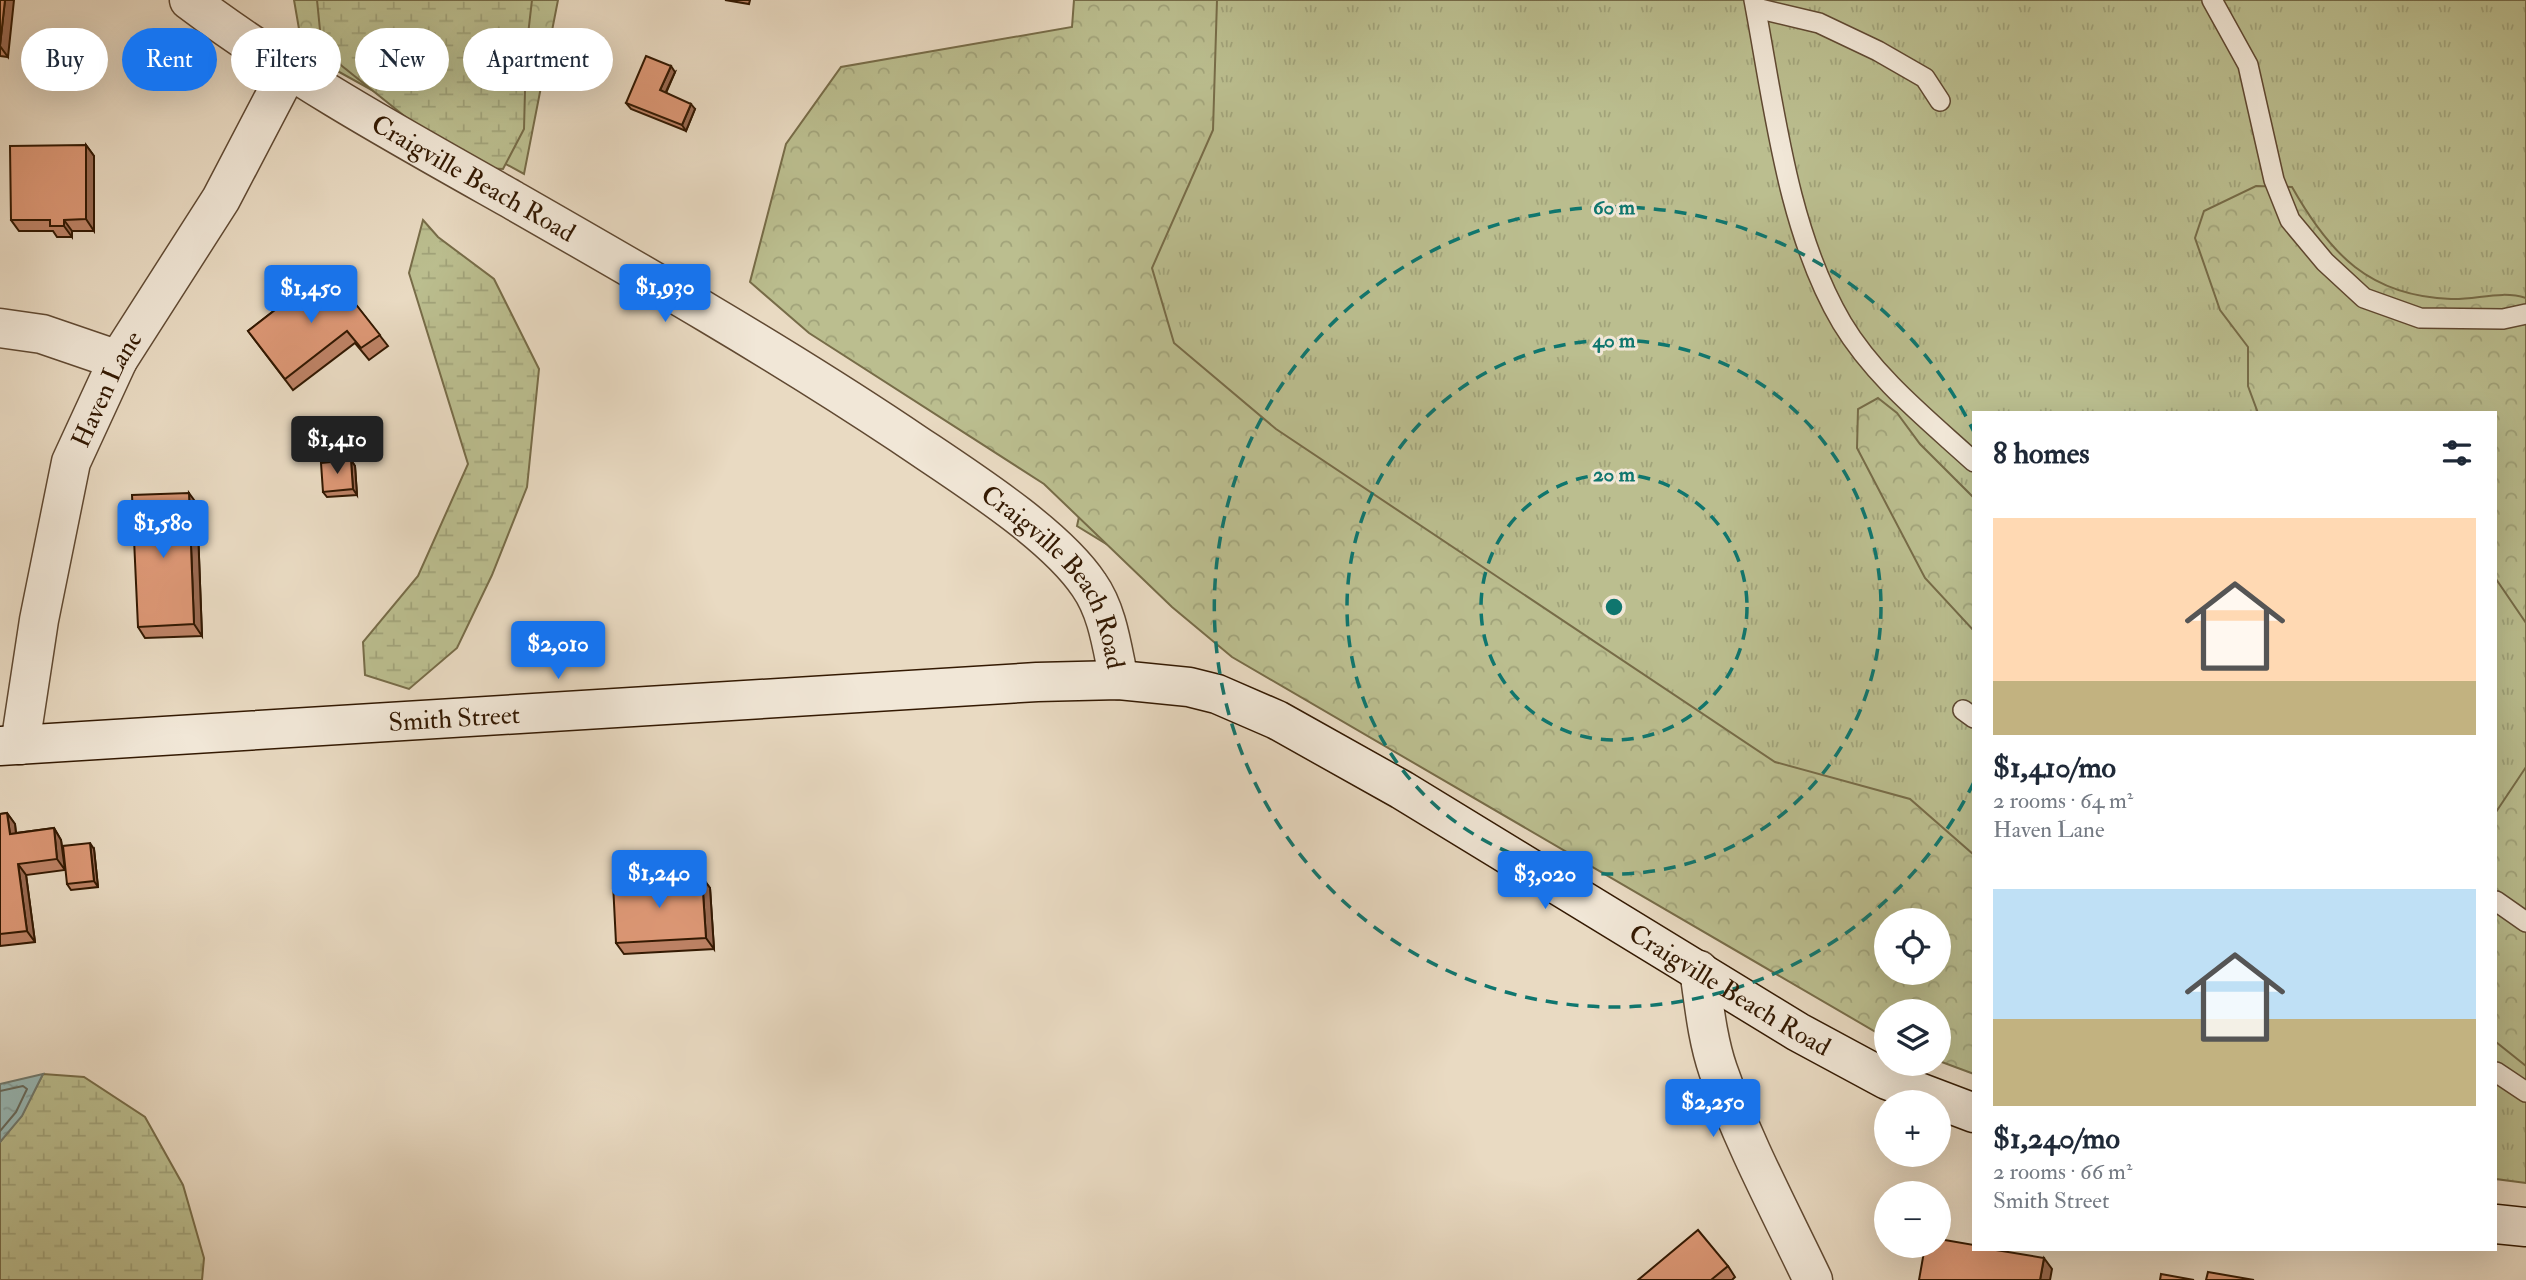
<!DOCTYPE html>
<meta charset="utf-8">
<style>
body{margin:0;font-family:"IM FELL Double Pica",serif;background:#f6f6f7;color:#1f2937;height:100vh;display:flex;flex-direction:column;font-size:26px;white-space:nowrap}
*{box-sizing:border-box;margin:0}
p{font-size:23px;color:#747a83}
.icon{flex:none;width:38px;height:38px;fill:none;stroke:currentColor;stroke-width:2;stroke-linecap:round;stroke-linejoin:round}
.map{position:relative;flex:1;overflow:hidden}
.sheet{position:absolute;left:1972px;top:411px;width:525px;height:840px;display:flex;flex-direction:column;background:#fff;border-radius:0px;box-shadow:0 7px 28px #0002}
.sheet>*{flex:none}
.hud{position:absolute;left:21px;top:28px;width:665px;height:63px;display:flex;gap:14px}
.controls{position:absolute;left:1874px;top:908px;display:grid;gap:14px}
.controls a{display:grid;place-items:center;width:77px;height:77px;border-radius:50%;background:#fff;box-shadow:0 7px 28px #0002;font-size:35px}
.price{position:absolute;translate:-50% -60px;padding:0 16px;border-radius:7px;background:#1a73e8;color:#fff;font-size:23px;line-height:46px;filter:drop-shadow(0 2px 4px #0008)}
.price::after{content:'';position:absolute;left:50%;top:42px;width:21px;height:16px;margin-left:-10px;background:inherit;clip-path:polygon(0 0,100% 0,50% 100%)}
.price.on{background:#222;color:#fff}
ul{padding:0;list-style:none}
li{display:grid;align-content:center;gap:14px;height:371px;padding:0 21px}
li span{display:grid;place-items:center;height:217px;border-radius:0px;color:#555}
li>.icon{margin-inline-start:auto}
span .icon{width:126px;height:126px;fill:#fffc;stroke-width:1}
li b{font-size:30px}
h2{display:flex;justify-content:space-between;align-items:center;height:84px;padding:0 21px;font-size:30px}
.pill{padding:0 24px;border-radius:32px;background:#fff;box-shadow:0 7px 28px #0002;font-size:24px;line-height:63px}
.pill.on{background:#1a73e8;color:#fff}
.map>svg:first-child{display:block}
.grass{fill:url(#grass-tufts);stroke:#776c48;stroke-width:2;fill-rule:evenodd}
.forest{fill:url(#forest-crowns);stroke:#776c48;stroke-width:2;fill-rule:evenodd}
.wetland{fill:url(#wetland-marsh);stroke:#776c48;stroke-width:2}
.water{fill:url(#water-ripples);stroke:#707a6f;stroke-width:2}
.lines{fill:none;stroke-linecap:round;stroke-linejoin:round}
.shore{stroke:#666a5d;stroke-width:2}
.service-casing{stroke:#604932;stroke-width:22}
.minor-casing{stroke:#604932;stroke-width:41}
.tertiary-casing{stroke:#604932;stroke-width:41}
.secondary-casing{stroke:#331902;stroke-width:41}
.service{stroke:#f1e7d7;stroke-width:19}
.minor{stroke:#f1e7d7;stroke-width:38}
.tertiary{stroke:#f1e7d7;stroke-width:38}
.secondary{stroke:#f1e7d7;stroke-width:38}
.wall{fill:#bd8265;stroke:#331902;stroke-width:2}
.shaded-wall{fill:#9a6a52;stroke:#331902;stroke-width:2}
.building{fill:#dc9775;stroke:#331902;stroke-width:2}
.ring{fill:none;stroke:#0f766e;stroke-width:3.5;stroke-dasharray:12 9}
.labels{text-anchor:middle;stroke-width:6;stroke-linejoin:round;paint-order:stroke}
.street-label{font-size:26px;fill:#331902;stroke:#f1e7d7}
.centre{fill:#0f766e;stroke:#f1e7d7;stroke-width:3.5}
.ring-label{font-size:21px;text-anchor:middle;font-weight:bold;fill:#0f766e;stroke:#f1e7d7;stroke-width:6;stroke-linejoin:round;paint-order:stroke}
</style>
<div class="map">
<svg width="2526" height="1280" viewBox="0 0 2526 1280">
<defs>
<pattern id="grass-tufts" width="24" height="20" patternUnits="userSpaceOnUse" patternTransform="scale(1.75)"><rect width="24" height="20" fill="#bbbe8f"/><path d="M3 7l-1-3M5 7V3M7 7l1-3M15 17l-1-3M17 17v-4M19 17l1-3" fill="none" stroke="#a1a37a"/></pattern>
<pattern id="forest-crowns" width="20" height="18" patternUnits="userSpaceOnUse" patternTransform="scale(1.75)"><rect width="20" height="18" fill="#bbbe8f"/><path d="M2 6a3 3 0 1 1 6 0M12 15a3 3 0 1 1 6 0" fill="none" stroke="#a1a37a"/></pattern>
<pattern id="wetland-marsh" width="20" height="14" patternUnits="userSpaceOnUse" patternTransform="scale(1.75)"><rect width="20" height="14" fill="#bbbe8f"/><path d="M1 5h8M5 5V1M11 12h8M15 12V8" fill="none" stroke="#a1a37a"/></pattern>
<pattern id="water-ripples" width="26" height="14" patternUnits="userSpaceOnUse" patternTransform="scale(1.75)"><rect width="26" height="14" fill="#98bab8"/><path d="M2 4q2-2 4 0t4 0M15 11q2-2 4 0t4 0" fill="none" stroke="#839f9d"/></pattern>
</defs>
<rect width="100%" height="100%" fill="#e9dac2"/>
<filter id="stains"><feTurbulence type="fractalNoise" baseFrequency=".00286" numOctaves="4"/><feColorMatrix values="0 0 0 0 .2 0 0 0 0 .09 0 0 0 0 .02 0 0 0 .5 -.17"/></filter>
<radialGradient id="worn" r=".72"><stop offset=".6" stop-color="#630" stop-opacity="0"/><stop offset="1" stop-color="#630" stop-opacity=".3"/></radialGradient>
<path class="grass" d="M1113 0H2526V1183L2496 1179V413H1974V1060L1939 1012H1886V1022L1077 526 1134 261ZM1886 920H1939V973H1886Z"/>
<g class="forest">
<polygon points="294,0 558,0 524,174 303,52"/>
<path d="M1074 0H1217L1213 130 1152 268 1174 343 1276 429 1775 762 1910 799 1974 855V1074L1939 1061V1012H1886V1038L1232 657 1172 607 1044 484 809 333 750 282 786 144 841 67 1072 27ZM1939 920V973H1886V920Z"/>
<path d="M2256 186 2292 187C2330 254 2369 296 2451 299 2476 300 2501 290 2526 298V623L2496 579V413H2258L2248 386V347L2220 310 2195 238 2204 211Z"/>
<polygon points="1878,398 1897,413 1920,444 1974,498 1974,631 1925,578 1857,448 1858,409"/>
<polygon points="2526,767 2526,1066 2496,1042 2496,812"/>
</g>
<g class="wetland">
<polygon points="317,0 532,0 526,52 524,129 503,169 468,167 322,50"/>
<polygon points="423,220 438,237 494,279 539,369 527,487 492,575 457,648 409,689 365,675 363,642 418,576 468,464 409,273"/>
<polygon points="43,1074 84,1077 145,1117 183,1185 204,1258 202,1280 0,1280 0,1142 22,1115"/>
</g>
<polygon class="water" points="43,1074 22,1116 0,1142 0,1084"/>
<g class="lines">
<polyline class="shore" points="0,1091 23,1086 27,1089 16,1112 0,1131"/>
<g class="service-casing">
<g id="service">
<path d="M1754 0C1774 105 1787 230 1842 323 1875 378 1927 419 1974 462"/>
<polyline points="2212,0 2248,65 2274,180 2290,220 2325,262 2364,298 2420,318 2503,319 2526,314"/>
<polyline points="1756,8 1819,23 1878,51 1925,78 1940,101"/>
<polyline points="1963,710 1974,718"/>
<polyline points="2496,901 2526,922"/>
<polyline points="2496,1072 2526,1092"/>
</g>
</g>
<g class="minor-casing">
<g id="minor">
<path id="s1" d="M189 0C290 76 401 137 511 199 642 274 775 350 901 434 955 471 1053 531 1089 585 1108 612 1112 648 1119 680"/>
<polyline points="0,328 42,334 118,360"/>
<path id="s2" d="M20 745 39 620 71 462 118 360 221 199 289 69"/>
</g>
</g>
<g class="tertiary-casing">
<path id="tertiary" d="M1699 970C1704 1003 1707 1038 1718 1070 1743 1142 1780 1211 1813 1280"/>
</g>
<g class="secondary-casing">
<g id="secondary">
<path id="s3" d="M0 746 1037 682 1119 680 1189 687 1217 694 1277 720 1402 790 1798 1032 1887 1080 1974 1113"/>
<polyline points="2496,1224 2526,1227"/>
</g>
</g>
<use href="#service" class="service"/>
<use href="#minor" class="minor"/>
<use href="#tertiary" class="tertiary"/>
<use href="#secondary" class="secondary"/>
</g>
<g class="wall">
<polygon points="0,0 8,57 0,56"/>
<polygon points="725,0 750,0 749,4"/>
<polygon points="675,72 666,93 695,109 686,131 631,109 626,103"/>
<polygon points="86,145 94,156 94,231 72,231 72,237 57,237 53,231 19,231 11,220"/>
<polygon points="328,269 388,346 369,360 355,343 293,390 248,331"/>
<polygon points="351,460 355,466 357,495 327,497 323,492"/>
<polygon points="197,504 202,636 145,638 138,627"/>
<polygon points="7,813 15,824 16,833 54,828 61,840 65,870 26,875 35,942 0,946 0,814"/>
<polygon points="94,849 98,887 71,890 67,884"/>
<polygon points="702,877 710,888 714,949 624,954 616,943"/>
<polygon points="1728,1266 1735,1277 1732,1280 1638,1280"/>
</g>
<g class="shaded-wall">
<polygon points="5,0 14,0 8,57 0,46"/>
<polygon points="671,66 675,72 664,96 660,90"/>
<polygon points="691,104 695,109 686,131 682,125"/>
<polygon points="86,145 94,156 94,231 86,219"/>
<polygon points="64,220 72,231 72,237 64,226"/>
<polygon points="351,460 355,466 357,495 353,489"/>
<polygon points="189,493 197,504 202,636 194,624"/>
<polygon points="7,813 15,824 17,845 10,834"/>
<polygon points="54,828 61,840 65,870 57,859"/>
<polygon points="90,843 94,849 98,887 94,881"/>
<polygon points="18,864 26,875 35,942 27,931"/>
<polygon points="702,877 710,888 714,949 706,938"/>
<polygon points="2044,1258 2052,1269 2050,1280 2040,1280"/>
</g>
<g class="building">
<polygon points="0,0 5,0 0,45"/>
<polygon points="646,56 671,66 660,90 691,104 682,125 626,103"/>
<polygon points="86,145 86,219 64,220 64,226 50,226 50,220 11,220 10,146"/>
<polygon points="328,269 380,335 361,348 347,331 285,379 248,331"/>
<polygon points="351,460 353,489 323,492 321,463"/>
<polygon points="189,493 194,624 138,627 132,495"/>
<polygon points="7,813 10,834 54,828 57,859 18,864 27,931 0,934 0,814"/>
<polygon points="90,843 94,881 67,884 63,846"/>
<polygon points="702,877 706,938 616,943 613,883"/>
<polygon points="1698,1230 1728,1266 1711,1280 1638,1280"/>
<polygon points="1939,1239 1974,1245 1974,1250 1996,1250 2044,1258 2040,1280 1919,1280 1925,1246 1939,1246"/>
<polygon points="2208,1272 2254,1280 2206,1280"/>
<polygon points="2161,1274 2194,1280 2160,1280"/>
</g>
<g class="ring">
<circle cx="1614" cy="607" r="133"/>
<circle cx="1614" cy="607" r="267"/>
<path d="M1974 782A400 400 0 1 1 1974 432"/>
</g>
<g class="labels">
<g class="street-label">
<text dy="9" stroke="none"><textPath href="#s1" startOffset="336">Craigville Beach Road</textPath></text>
<text dy="9" stroke="none"><textPath href="#s2" startOffset="369">Haven Lane</textPath></text>
<text dy="9" stroke="none"><textPath href="#s1" startOffset="1050">Craigville Beach Road</textPath></text>
<text dy="9" stroke="none"><textPath href="#s3" startOffset="455">Smith Street</textPath></text>
<text dy="9" stroke="none"><textPath href="#s3" startOffset="1813">Craigville Beach Road</textPath></text>
</g>
</g>
<circle cx="1614" cy="607" r="10" class="centre"/>
<g class="ring-label">
<text x="1614" y="214">60 m</text>
<text x="1614" y="347">40 m</text>
<text x="1614" y="481">20 m</text>
</g>
<rect width="100%" height="100%" filter="url(#stains)"/>
<rect width="100%" height="100%" fill="url(#worn)"/>
</svg>
<div class="controls">
<a><svg class="icon" aria-label="locate" viewBox="0 0 24 24"><circle cx="12" cy="12" r="6"/><path d="M12 2v4M12 18v4M2 12h4M18 12h4"/></svg></a>
<a><svg class="icon" aria-label="layers" viewBox="0 0 24 24"><path d="M12 4l9 5-9 5-9-5zM3 14l9 5 9-5"/></svg></a>
<a>+</a>
<a>−</a>
</div>
<b class="price" style="left:665px;top:324px">$1,930</b>
<b class="price" style="left:311px;top:325px">$1,450</b>
<b class="price on" style="left:337px;top:476px">$1,410</b>
<b class="price" style="left:163px;top:560px">$1,580</b>
<b class="price" style="left:558px;top:681px">$2,010</b>
<b class="price" style="left:659px;top:910px">$1,240</b>
<b class="price" style="left:1545px;top:911px">$3,020</b>
<b class="price" style="left:1713px;top:1139px">$2,250</b>
<div class="hud">
<a class="pill">Buy</a>
<a class="pill on">Rent</a>
<a class="pill">Filters</a>
<a class="pill">New</a>
<a class="pill">Apartment</a>
</div>
<section class="sheet">
<h2>8 homes<svg class="icon" aria-label="filters" viewBox="0 0 24 24"><path d="M4 7h16M4 17h16"/><circle cx="9" cy="7" r="2"/><circle cx="15" cy="17" r="2"/></svg></h2>
<ul>
<li><span style="background:linear-gradient(#ffd9b3 75%,#c2b280 0)"><svg class="icon" aria-label="home" viewBox="0 0 24 24"><path d="M3 11l9-7 9 7M6 9v11h12V9"/></svg></span><div><b>$1,410/mo</b><p>2 rooms · 64 m²</p><p>Haven Lane</p></div></li>
<li><span style="background:linear-gradient(#bfe0f5 60%,#c2b280 0)"><svg class="icon" aria-label="home" viewBox="0 0 24 24"><path d="M3 11l9-7 9 7M6 9v11h12V9"/></svg></span><div><b>$1,240/mo</b><p>2 rooms · 66 m²</p><p>Smith Street</p></div></li>
</ul>
</section>
</div>
